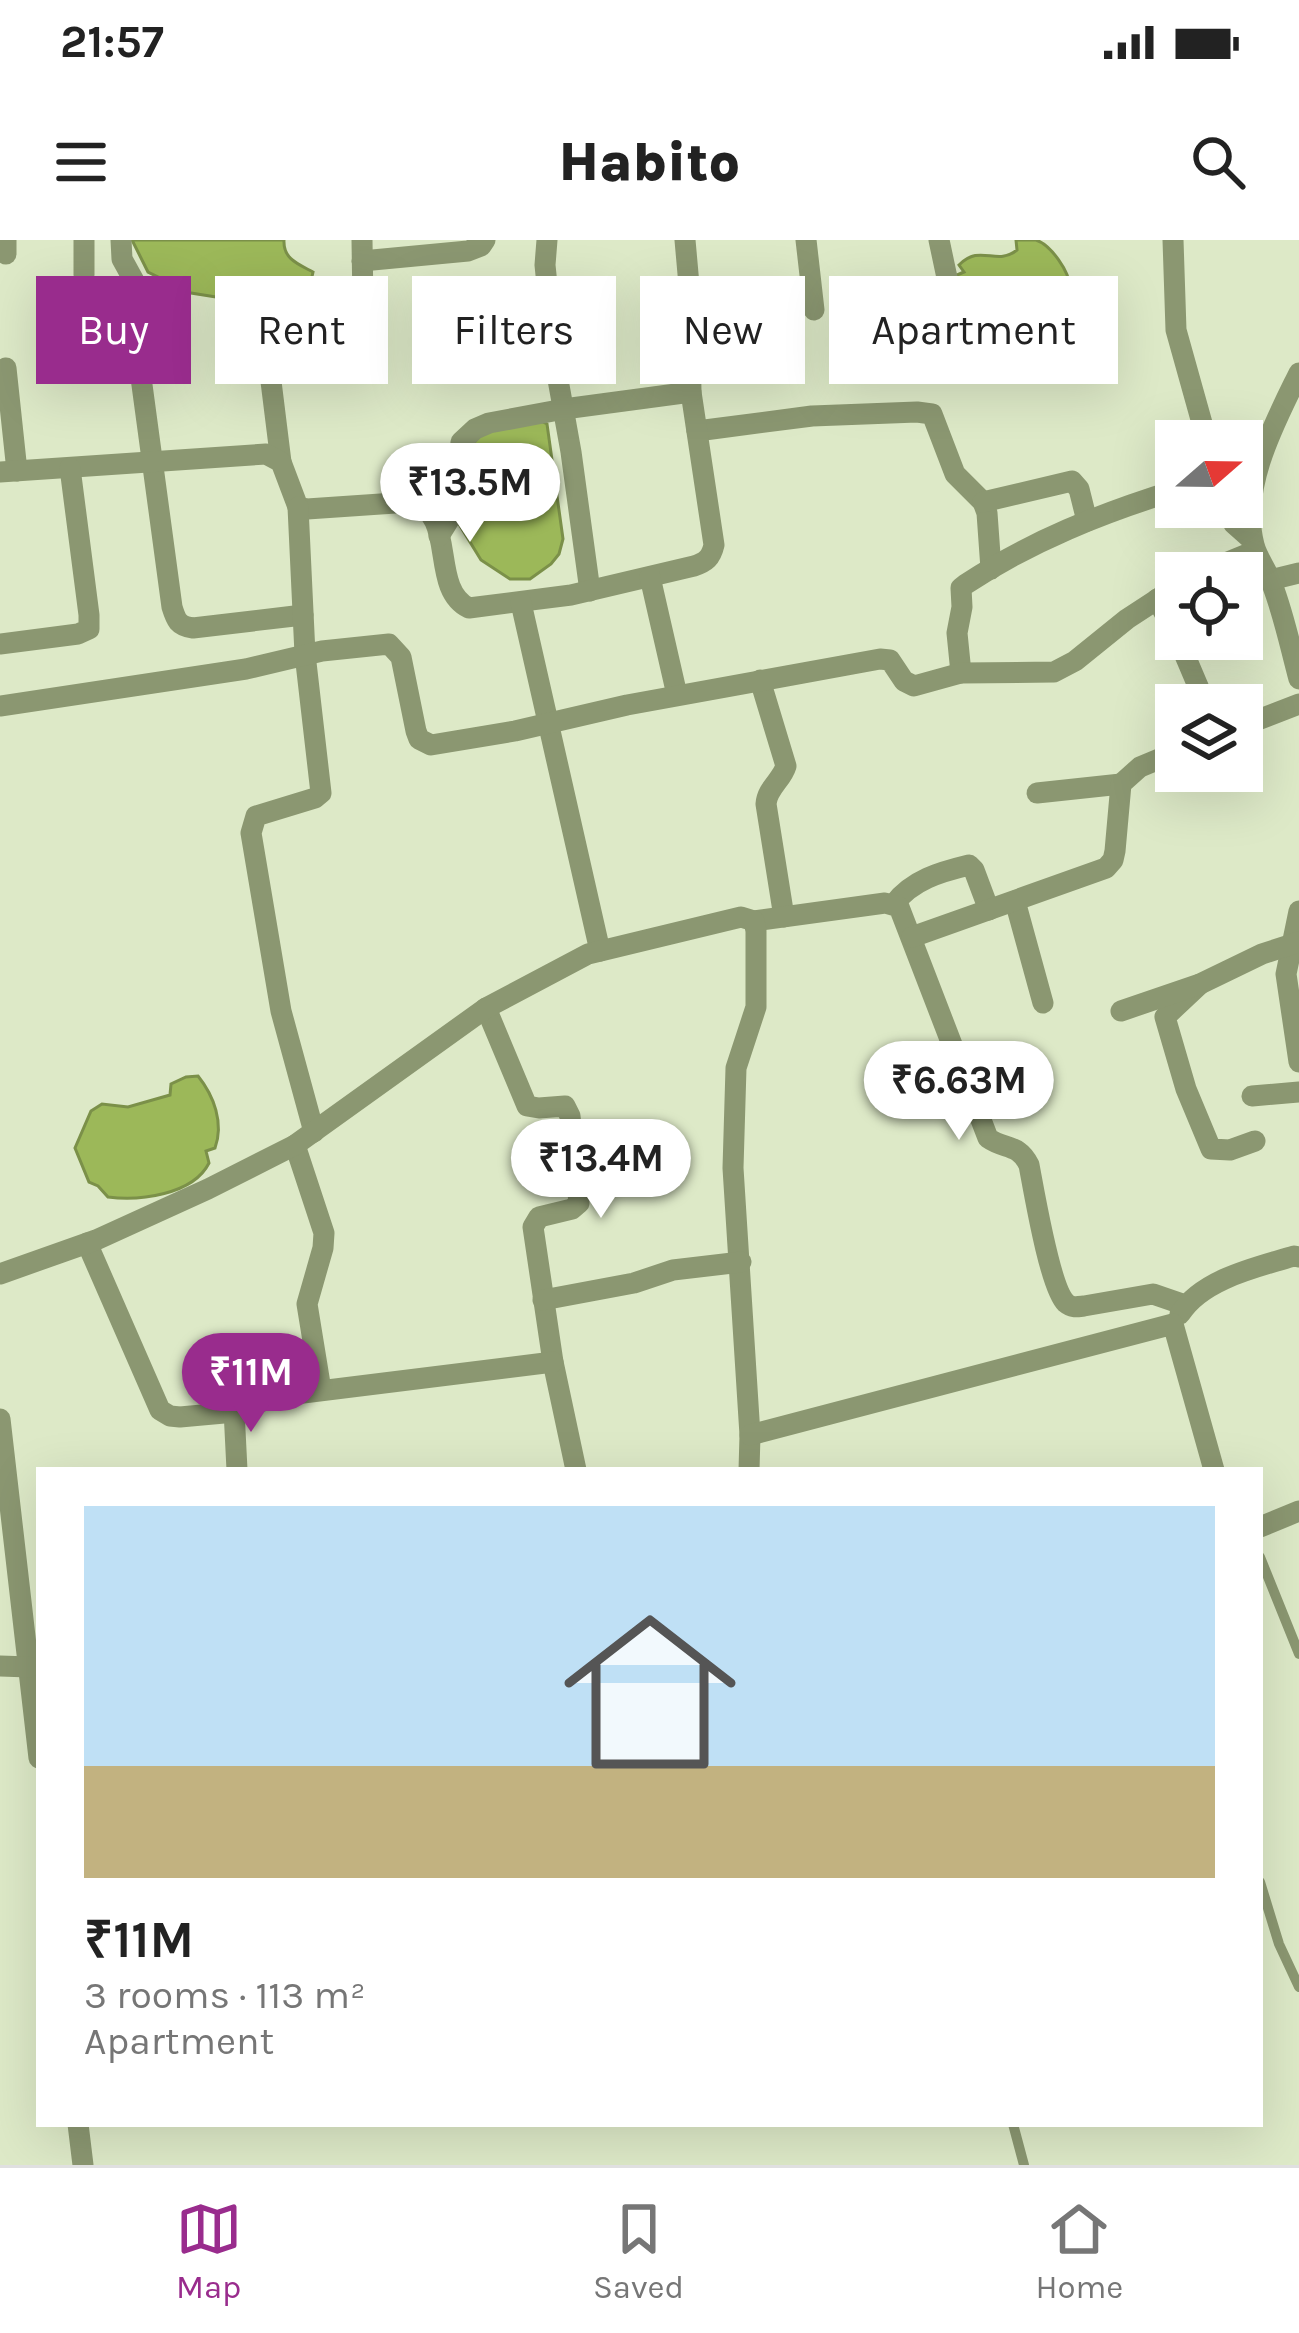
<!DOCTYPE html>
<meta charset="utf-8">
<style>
body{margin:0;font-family:Karla,sans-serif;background:#f2f2f2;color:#222;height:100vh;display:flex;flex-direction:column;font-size:45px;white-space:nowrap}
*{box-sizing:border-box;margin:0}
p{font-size:39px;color:#767676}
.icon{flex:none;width:66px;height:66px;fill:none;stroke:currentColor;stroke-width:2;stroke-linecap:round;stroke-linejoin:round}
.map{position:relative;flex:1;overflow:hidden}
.drawer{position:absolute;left:36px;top:1227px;width:1227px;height:660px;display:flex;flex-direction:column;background:#fff;border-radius:0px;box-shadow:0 12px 48px #0002}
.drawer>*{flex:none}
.hud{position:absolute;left:36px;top:36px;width:1227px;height:108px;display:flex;gap:24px}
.needle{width:78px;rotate:70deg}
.fabs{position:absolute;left:1155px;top:180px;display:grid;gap:24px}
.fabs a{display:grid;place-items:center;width:108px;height:108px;border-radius:0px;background:#fff;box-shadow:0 12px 48px #0002;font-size:60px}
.price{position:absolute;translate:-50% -102px;padding:0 27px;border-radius:42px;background:#fff;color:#222;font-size:39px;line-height:78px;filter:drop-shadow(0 3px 6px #0008)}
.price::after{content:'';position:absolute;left:50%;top:72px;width:36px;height:27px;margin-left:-18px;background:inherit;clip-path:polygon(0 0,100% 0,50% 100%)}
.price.current{background:#992c8d;color:#fff}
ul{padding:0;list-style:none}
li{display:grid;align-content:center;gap:24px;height:636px;padding:0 48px}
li+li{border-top:3px solid #e0e0e0}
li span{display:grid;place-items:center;height:372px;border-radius:0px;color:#555}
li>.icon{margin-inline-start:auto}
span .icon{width:216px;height:216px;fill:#fffc;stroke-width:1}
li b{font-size:51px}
.pill{padding:0 42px;border-radius:0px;background:#fff;box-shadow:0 12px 48px #0002;font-size:42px;line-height:108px}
.pill.current{background:#992c8d;color:#fff}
.status{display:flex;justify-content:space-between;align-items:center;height:84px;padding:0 60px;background:#fff;direction:ltr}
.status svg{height:33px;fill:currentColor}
header{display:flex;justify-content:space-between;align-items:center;height:156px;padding:0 48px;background:#fff;font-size:54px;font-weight:800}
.tabs{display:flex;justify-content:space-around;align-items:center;height:168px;border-top:3px solid #e0e0e0;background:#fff;font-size:33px;color:#767676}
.tabs a{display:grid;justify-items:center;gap:6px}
.tabs .current{color:#992c8d}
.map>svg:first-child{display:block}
.water{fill:#9cb859;stroke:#7b9049;stroke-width:3}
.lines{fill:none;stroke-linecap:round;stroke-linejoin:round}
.service{stroke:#8b9771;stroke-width:10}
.minor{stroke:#8b9771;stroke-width:21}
</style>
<div class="status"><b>21:57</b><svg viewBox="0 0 49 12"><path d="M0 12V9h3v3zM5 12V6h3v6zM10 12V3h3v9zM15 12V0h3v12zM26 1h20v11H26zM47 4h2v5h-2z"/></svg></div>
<header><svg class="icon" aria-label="menu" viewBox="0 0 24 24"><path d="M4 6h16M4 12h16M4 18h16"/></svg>Habito<svg class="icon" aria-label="search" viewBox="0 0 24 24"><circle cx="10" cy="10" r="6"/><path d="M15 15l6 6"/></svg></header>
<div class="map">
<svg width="1299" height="1925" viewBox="0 0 1299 1925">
<rect width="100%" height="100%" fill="#dde9c7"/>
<g class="water">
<path d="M132 0H284C283 19 298 24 313 32L309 50 275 51 241 61 191 53 148 32Z"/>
<path d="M1016 0C1023 0 1030 0 1036 0 1051 5 1070 32 1070 48 1070 58 1068 67 1069 77 1041 84 980 129 965 84 961 69 960 51 957 35L964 32 959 25C981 3 996 27 1017 10Z"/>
<polygon points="539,180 547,184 563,299 559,314 551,324 530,339 510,339 481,320 459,284 459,271 462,218 483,191"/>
<path d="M198 836C214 856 224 883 215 908L206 911 209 923C193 955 139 961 108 957L98 946 89 942 75 908 91 871 102 864 128 867 170 855 171 844 186 837Z"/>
</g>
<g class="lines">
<g class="service">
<polyline points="1260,1317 1299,1414"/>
<polyline points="1260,1642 1279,1704 1299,1747"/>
<polyline points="1013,1884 1024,1925"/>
</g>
<g class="minor">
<polyline points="6,0 6,14"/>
<path d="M121 0 122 19 139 50 137 108 172 367C176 380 178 386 193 388L303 375"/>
<polyline points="362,0 363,65"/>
<polyline points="547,0 545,25 555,123 571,212 590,351"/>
<polyline points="806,0 814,70"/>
<polyline points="939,0 960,99"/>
<polyline points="1173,0 1176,90 1207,201"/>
<polyline points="362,21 468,11 481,6 485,0"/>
<polyline points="84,35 84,0"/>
<polyline points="264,85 281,222"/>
<polyline points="6,128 17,231"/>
<path d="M1299 133C1275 182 1239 248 1254 305 1257 317 1265 327 1270 339 1283 370 1290 406 1299 439"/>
<polyline points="697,191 812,176 917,172 932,174 955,234 983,262 987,273 991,329"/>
<path d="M0 232 266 214 281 222 298 267 307 269 410 262C459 272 428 348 469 368L571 355 694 326C706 322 711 318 714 305L691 152 689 45 685 0"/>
<polyline points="983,262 1072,241 1079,249 1087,281"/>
<polyline points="298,267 305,414 321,553 315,558 256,576 251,593 281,771 314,892"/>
<polyline points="1225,267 1234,284 1252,300"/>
<polyline points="439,296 455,270 461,202 475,189 489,183 564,169 691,152"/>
<polyline points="1201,333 1255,311"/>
<polyline points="650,337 677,455"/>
<polyline points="1270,340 1299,333"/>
<polyline points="1157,359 1176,395"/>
<polyline points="521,363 600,711"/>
<polyline points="1178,399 1206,465"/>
<polyline points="0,404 78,394 89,389 89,375 70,228"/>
<path d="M961 433 957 393 962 367 961 348 966 344C1031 301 1102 273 1176 250"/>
<path d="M760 440 786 526C782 540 767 548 766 564L784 677"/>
<polyline points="0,466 246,429 322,411 389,404 401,417 416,491 419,499 431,505 515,491 627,465 880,419 890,420 904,441 914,446 961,433 1054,432 1075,421 1127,379 1176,347"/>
<polyline points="1242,486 1299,464"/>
<polyline points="1037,553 1121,544"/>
<polyline points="1015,661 1043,763"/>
<path d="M894 664C912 640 940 632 969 625L974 630 989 670"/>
<polyline points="1299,671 1286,734 1299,822"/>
<path d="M754 681 885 663 899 667 988 898C1005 910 1018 903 1029 925 1034 951 1050 1048 1066 1063 1072 1068 1076 1067 1084 1066L1153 1054 1185 1065"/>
<polyline points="912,697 1106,628 1113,620 1115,611 1121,544 1140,527 1176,512"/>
<polyline points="1200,744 1165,777 1186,849 1211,909 1230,910 1255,901"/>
<polyline points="486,768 527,866 539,868 565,866 570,876 579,963 572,969 539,977 533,987 553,1122 576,1230"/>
<polyline points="1121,771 1200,744 1262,714 1299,702"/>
<polyline points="1252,856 1299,852"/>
<polyline points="295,905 324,993 323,1008 307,1064 321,1150"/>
<polyline points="87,1003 160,1170 170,1176 180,1177 224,1173 279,1156 553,1122"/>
<polyline points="0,1034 96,1000 208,949 295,905 486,768 588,714 741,677 754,681 756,691 756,767 736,828 733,928 750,1195 749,1230"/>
<polyline points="543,1060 634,1043 673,1030 741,1022"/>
<path d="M1180 1074C1202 1039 1257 1027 1294 1016L1299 1017"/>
<polyline points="234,1170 237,1230"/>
<polyline points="0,1179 39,1518"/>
<polyline points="750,1195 1173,1084 1214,1230"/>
<polyline points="1260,1287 1299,1271"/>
<polyline points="0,1426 29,1427"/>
<polyline points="78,1884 83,1925"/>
</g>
</g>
</svg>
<div class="fabs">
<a><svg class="needle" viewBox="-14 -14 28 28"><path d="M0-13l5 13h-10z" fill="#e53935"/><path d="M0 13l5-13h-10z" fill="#767676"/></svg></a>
<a><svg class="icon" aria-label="locate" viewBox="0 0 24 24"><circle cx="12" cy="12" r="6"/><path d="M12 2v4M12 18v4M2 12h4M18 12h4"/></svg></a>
<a><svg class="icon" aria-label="layers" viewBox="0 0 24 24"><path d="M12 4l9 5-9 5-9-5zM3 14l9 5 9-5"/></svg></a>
</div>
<b class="price" style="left:470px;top:305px">₹13.5M</b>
<b class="price" style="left:959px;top:903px">₹6.63M</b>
<b class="price" style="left:601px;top:981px">₹13.4M</b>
<b class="price current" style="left:251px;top:1195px">₹11M</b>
<div class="hud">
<a class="pill current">Buy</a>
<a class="pill">Rent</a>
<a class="pill">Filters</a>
<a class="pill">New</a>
<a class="pill">Apartment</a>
</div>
<section class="drawer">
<ul>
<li><span style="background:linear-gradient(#bfe0f5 70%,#c2b280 0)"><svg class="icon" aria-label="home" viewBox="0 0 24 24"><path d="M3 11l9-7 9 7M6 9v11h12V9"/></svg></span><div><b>₹11M</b><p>3 rooms · 113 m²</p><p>Apartment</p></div></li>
</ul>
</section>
</div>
<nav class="tabs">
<a class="current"><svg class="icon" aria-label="map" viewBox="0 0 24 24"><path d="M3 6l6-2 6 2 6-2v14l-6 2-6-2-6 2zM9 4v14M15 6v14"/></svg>Map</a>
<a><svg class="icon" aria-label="saved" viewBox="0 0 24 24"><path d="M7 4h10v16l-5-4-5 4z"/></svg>Saved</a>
<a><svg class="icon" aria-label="home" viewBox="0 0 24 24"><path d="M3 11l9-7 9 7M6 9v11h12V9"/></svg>Home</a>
</nav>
